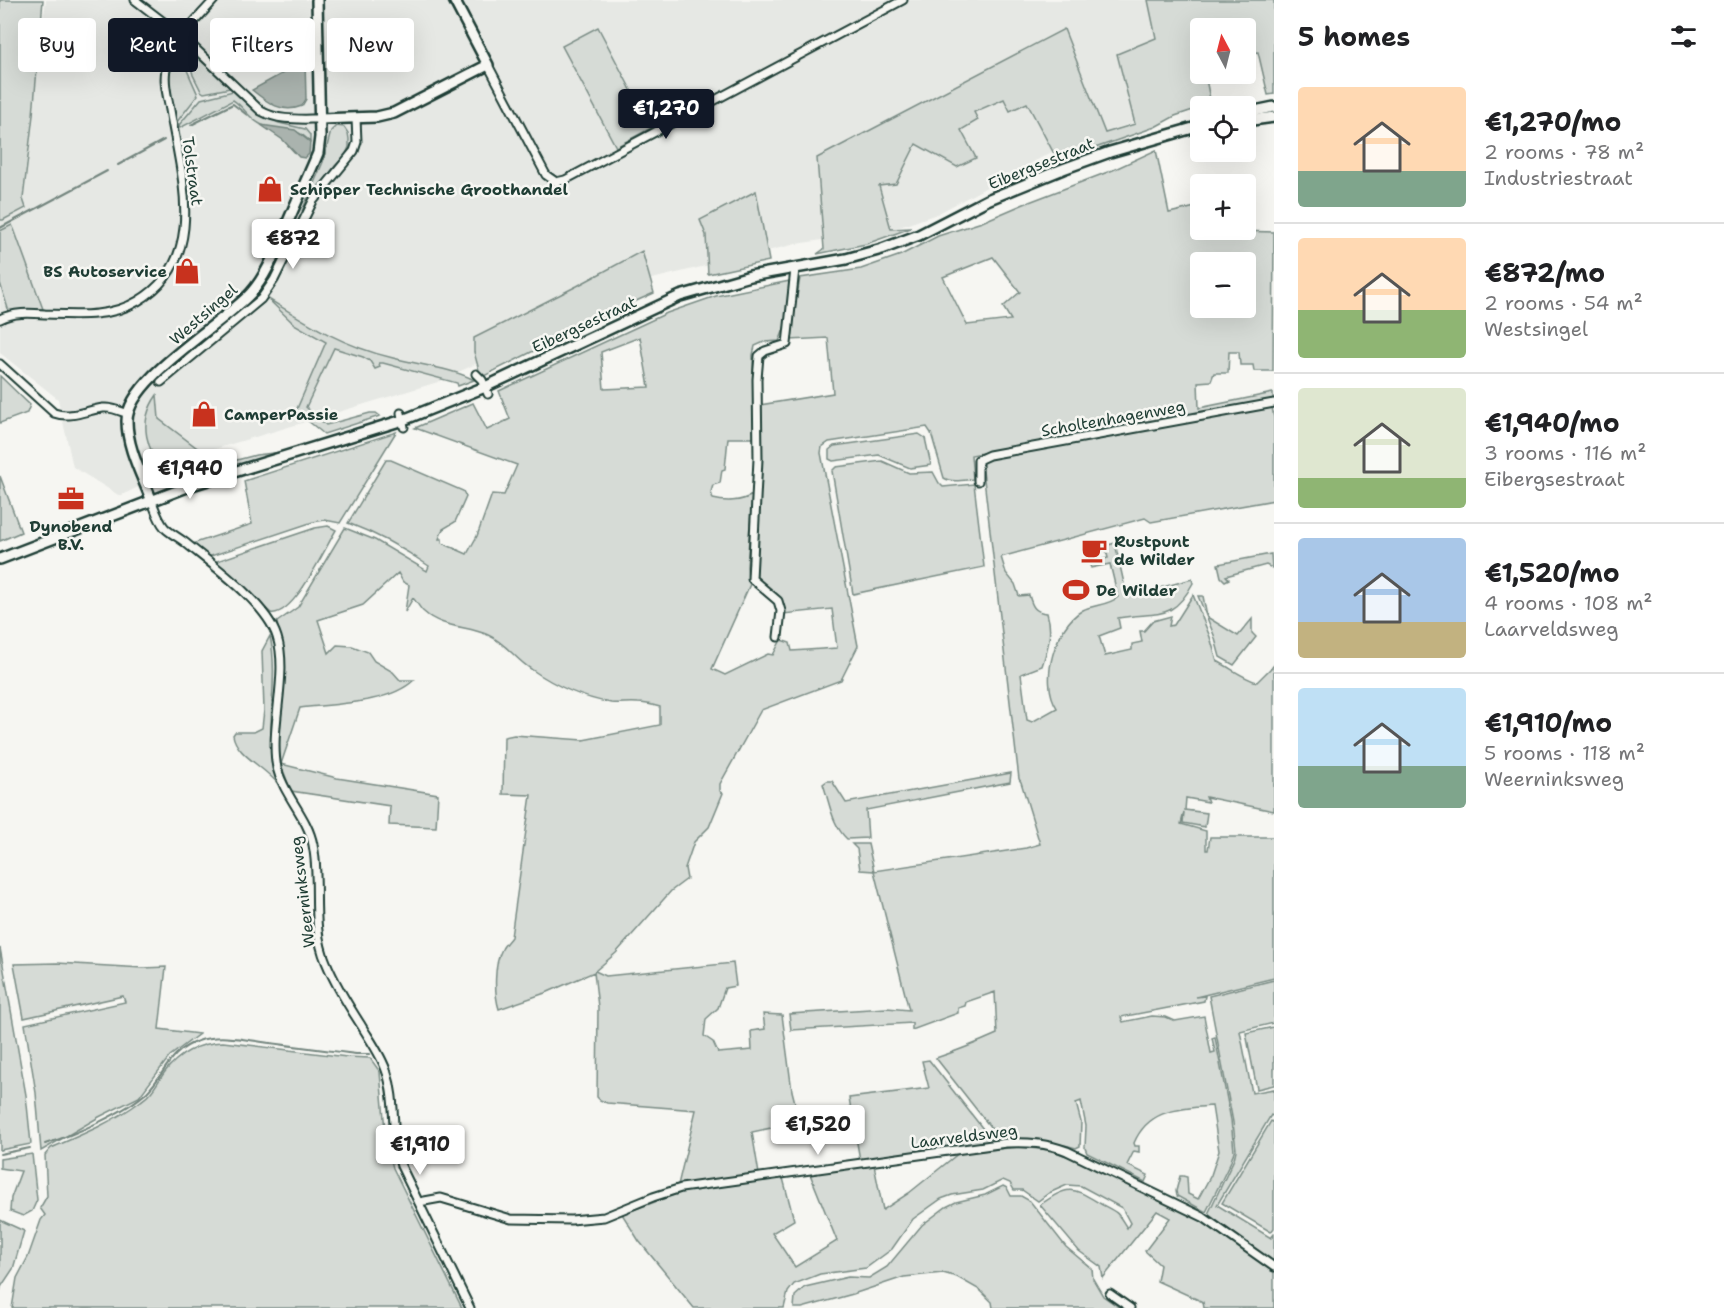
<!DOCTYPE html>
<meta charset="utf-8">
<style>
body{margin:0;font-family:"Shantell Sans",sans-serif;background:#f6f6f6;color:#202124;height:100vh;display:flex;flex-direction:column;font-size:22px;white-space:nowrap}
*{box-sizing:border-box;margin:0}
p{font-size:20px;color:#757577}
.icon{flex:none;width:33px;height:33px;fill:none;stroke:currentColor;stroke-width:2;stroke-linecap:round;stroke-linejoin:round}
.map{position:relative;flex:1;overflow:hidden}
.panel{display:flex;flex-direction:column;background:#fff;width:450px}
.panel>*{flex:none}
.guide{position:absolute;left:18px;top:18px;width:570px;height:54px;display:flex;gap:12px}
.needle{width:39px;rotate:353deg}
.fabs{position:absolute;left:1190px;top:18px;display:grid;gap:12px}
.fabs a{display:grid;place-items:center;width:66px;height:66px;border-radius:6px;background:#fff;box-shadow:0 6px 24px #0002;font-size:30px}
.price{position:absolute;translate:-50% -51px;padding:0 14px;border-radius:6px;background:#fff;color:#222;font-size:20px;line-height:39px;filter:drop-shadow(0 2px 3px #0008)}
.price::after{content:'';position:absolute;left:50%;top:36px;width:18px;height:14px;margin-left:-9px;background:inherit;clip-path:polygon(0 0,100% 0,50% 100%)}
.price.current{background:#111827;color:#fff}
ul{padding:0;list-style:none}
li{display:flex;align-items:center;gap:18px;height:150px;padding:0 24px}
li+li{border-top:2px solid #e0e0e0}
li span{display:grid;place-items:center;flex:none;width:168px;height:120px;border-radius:6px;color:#555}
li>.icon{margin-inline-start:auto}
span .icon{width:72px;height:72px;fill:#fffc;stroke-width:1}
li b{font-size:26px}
h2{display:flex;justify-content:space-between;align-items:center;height:72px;padding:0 24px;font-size:26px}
.tag{padding:0 21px;border-radius:6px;background:#fff;box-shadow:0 6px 24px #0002;font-size:21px;line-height:54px}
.tag.current{background:#111827;color:#fff}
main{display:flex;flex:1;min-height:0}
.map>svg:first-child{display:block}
.built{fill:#e6e8e4}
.green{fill:#d6dbd6;stroke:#7a8c85;stroke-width:1.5;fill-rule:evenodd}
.water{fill:#aab3ae;stroke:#72847d;stroke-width:1.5}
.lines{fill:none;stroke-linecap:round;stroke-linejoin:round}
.stream{stroke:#72847d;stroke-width:2}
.street-casing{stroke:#1f3d34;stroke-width:11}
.secondary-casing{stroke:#1f3d34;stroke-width:14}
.street{stroke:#f6f6f2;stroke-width:7}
.secondary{stroke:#f6f6f2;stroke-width:9}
.labels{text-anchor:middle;stroke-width:5;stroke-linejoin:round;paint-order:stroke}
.street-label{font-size:16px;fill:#1f3d34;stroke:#f6f6f2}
.poi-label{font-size:16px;font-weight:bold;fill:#1f3d34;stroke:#f6f6f2;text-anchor:start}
</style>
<main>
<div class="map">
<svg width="1274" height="1308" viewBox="0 0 1274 1308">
<rect width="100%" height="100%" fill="#f6f6f2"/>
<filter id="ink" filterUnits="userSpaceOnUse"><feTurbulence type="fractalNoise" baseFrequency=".0167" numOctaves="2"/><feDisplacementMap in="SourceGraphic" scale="12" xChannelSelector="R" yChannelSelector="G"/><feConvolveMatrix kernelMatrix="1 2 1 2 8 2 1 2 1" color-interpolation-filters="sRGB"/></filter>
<g filter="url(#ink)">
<polygon class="built" points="46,0 1156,0 1179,108 1063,146 937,214 894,229 796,244 652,279 438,382 215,449 120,496 73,467 58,399 0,353 0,222 16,206"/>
<g class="green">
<polygon points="0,0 43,0 33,115 23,199 26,208 3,220 0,220"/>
<polygon points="1148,0 1274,0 1274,94 1268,95 1258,52 1245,54 1245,28 1200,28 1200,74 1205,74 1211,104 1175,116 1155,127 1058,161 1027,103 1010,111 1004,99 974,112 978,120 961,130 976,158 957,167 916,144 896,184 879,186 891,229 911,228 866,244 817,254 824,249 817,158 1064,29 1105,133 1135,124 1117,54 1156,38"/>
<polygon points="598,27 651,128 616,147 562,46"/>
<polygon points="191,51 230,88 204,93 201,91 193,75 187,52"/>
<path d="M183 52 187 70 198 95 176 123C174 106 159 57 183 52Z"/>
<path d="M233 91 260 115 279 123 305 129 310 135V142C297 125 279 132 262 125 249 119 244 107 233 100L180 128 179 125 201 99Z"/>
<polygon points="336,126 344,127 348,133 349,139 349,147 345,156 335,166 302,211 323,162 331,131"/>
<path d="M1156 150 1169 213 1200 206V230L1274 232 1273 371H1254L1253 365H1240L1239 352H1229L1228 373H1214L1211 381 1198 382 1199 408 1273 393V398L1271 400 971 455 973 479C964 480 952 483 944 478L931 433 927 427 829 442 822 447 821 453 858 646 841 680 761 710 720 784V791L723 793 709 827 694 842 685 868 687 879 671 891 616 953 595 971 606 976 733 963 736 986 725 988 718 1008 706 1019 704 1036 713 1042 718 1053 752 1050 751 1031 765 1029 763 1014 782 1015 792 1091 800 1122 752 1132 759 1174 678 1185 696 1110 607 1103 600 1100 597 1097 598 1007 594 972 548 992 499 1009C494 993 494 964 502 949 504 945 508 941 511 937L531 795 503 794 504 737 514 735 583 740 660 725V707C653 705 645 703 638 703 629 702 619 704 611 703 583 698 554 685 531 669 515 659 506 643 488 635 469 626 441 628 424 612 420 609 417 602 413 598L405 612 409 585 403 582 398 573 363 605 318 620 329 653 337 645 352 646 368 652 374 661 393 672 400 680H414C389 704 333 704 300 708L281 764 337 778 438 794 436 827 389 825 390 806 291 791 280 762 279 746V636L277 622 298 607 345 528 375 540 427 571 429 566C403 548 377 534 348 523L386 460H391L463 491 466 497 455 522 443 529 439 539H442V543L467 554 477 536 492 494 504 495 517 465 415 428 473 403 487 430 510 419 499 391 667 313 716 296 790 281C790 300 788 324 779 341L764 342 755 346 753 355 754 438H728L725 469 722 470 720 483 713 485 711 492 713 499C725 502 741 502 752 495L747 567 748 580 751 582 712 669 725 675 768 654 773 655 781 640 790 643 792 651 837 648 832 609 783 614V611L755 578 760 405 833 393 828 338 790 340 800 278 861 269 901 255 938 236 982 222 1024 204 1113 170ZM993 257 1020 292 1003 307 1011 320 967 325 943 277ZM1200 262H1245V308H1200ZM640 337 649 387 604 389 601 352Z"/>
<polygon points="756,191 769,261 708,274 706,235 700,220"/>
<polygon points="12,225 14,229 43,309 9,312 0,283 0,231"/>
<polygon points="642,251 654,293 605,315 484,376 480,374 474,352 474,338 577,286"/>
<path d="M267 298C310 325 343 346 393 358 415 364 455 369 474 380L458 386 457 383 383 363H379L380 367 375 369 370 361 363 357 334 348 306 407 326 425 370 413H376L380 416 324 434 296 411 326 342 294 324Z"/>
<polygon points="0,376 30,405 27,413 0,423"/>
<path d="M157 395 159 419 213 460 165 475C148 450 136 424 157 395Z"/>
<path d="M1272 407 1274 418V500L1151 522 1145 518 1001 557 1006 573 1015 584 1019 596 1029 595C1032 606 1034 612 1047 613 1053 632 1048 648 1042 666L1021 674 1027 720 1032 722 1057 708C1039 681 1055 626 1083 610 1093 605 1110 605 1118 597L1110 564 1091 568 1089 563 1108 558 1105 546 1115 543 1127 597 1192 579 1193 583C1172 623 1156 611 1118 618L1120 628 1099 636 1105 656 1132 650V644L1142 642 1140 631H1144L1153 621 1171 616 1169 626 1174 625 1193 595 1210 637 1217 661C1231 668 1243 678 1257 682L1274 665V811L1206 797 1208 802 1186 798 1185 810 1207 813 1205 827 1183 823 1184 812 1181 824 1206 831V850H1208L1210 837H1274V978L1196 997 1205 996 1204 1001 1121 1017 1123 1022 1152 1016 1166 1017 1175 1021 1204 1016 1211 1053 1215 1052 1212 1038 1215 1037 1231 1120 1234 1151 1231 1161 1206 1212 1177 1196 1176 1191 1180 1176H1183L1187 1177 1188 1194 1198 1199 1211 1175 1219 1151 1212 1106C1180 1109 1149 1108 1134 1143L1135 1146H1139V1152L1134 1151 1127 1165 1148 1175 1145 1182 1087 1153 1085 1148 1086 1126 1081 1101 1076 1103 1081 1122 1080 1146 1076 1148C1051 1140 1028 1141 1002 1142L936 1058C957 1051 977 1043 997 1034L995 992 966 1002 965 1006 958 1008V1013L912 1030V1023L791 1030 789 1014 887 1008 909 1010 874 871 860 870 857 849 852 844H868L874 871 1026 848 1040 844 1021 782 1019 779 982 462 984 459Z"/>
<polygon points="396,432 340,523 325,520 313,522 208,557 192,544 252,524 244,481"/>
<polygon points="919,434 925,438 931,465 910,468 879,455 833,461 829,459 829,450 834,446"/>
<polygon points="282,452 171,487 167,483 214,466 256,455"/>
<polygon points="882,461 909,473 933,472 939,483 943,487 974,484 984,567 853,594 832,471 836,467"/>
<polygon points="0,476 21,532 0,541"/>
<path d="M328 526 336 530C325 548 294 617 271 613L214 562 315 528Z"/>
<polygon points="1271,554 1272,568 1266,565 1226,576 1229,579 1225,581 1221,577 1218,564"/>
<polygon points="1198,596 1203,596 1207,617 1238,636 1252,619 1252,633 1256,637 1234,665 1220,657 1214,635"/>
<path d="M270 636C278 673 269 710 271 747 271 760 275 772 278 784 265 767 236 755 233 735L235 732H254L262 728 264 710 262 651Z"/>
<path d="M1011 773 1010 782 866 810 868 838 847 839C832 825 830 804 823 784L827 781H832L846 803Z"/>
<polygon points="0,948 26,1095 31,1144 0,1150"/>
<polygon points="57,963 143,968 166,967 159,1029 199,1034 170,1056 139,1097 99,1117 41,1151 36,1093 25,1024 125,1002 123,996 24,1018 14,964"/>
<polygon points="1274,980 1274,1023 1240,1031 1252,1093 1274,1089 1274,1117 1271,1115 1217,1205 1271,1238 1274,1234 1274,1263 1208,1214 1234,1159 1236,1150 1233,1122 1209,996"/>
<polygon points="1274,1027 1274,1085 1257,1089 1246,1033"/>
<path d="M223 1042 347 1057 370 1058 380 1072 386 1142 393 1168 462 1308H12L17 1278 28 1257 41 1220 45 1215 40 1208 47 1196 45 1155 51 1148C81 1135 115 1121 141 1101 152 1094 157 1083 164 1073 179 1053 199 1043 223 1042Z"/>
<polygon points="929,1060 994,1143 860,1160 849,1098 929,1088 922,1061"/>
<polygon points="1271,1121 1274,1123 1274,1228 1271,1232 1222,1203"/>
<path d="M1019 1147 1050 1150 1087 1163 1209 1222 1274 1271V1308H1204L1203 1302 1157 1281 1160 1265 1145 1251 1170 1218 1157 1211 1103 1278 1101 1267 1079 1251 1040 1205C1070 1184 1072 1187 1101 1204 1120 1214 1116 1211 1127 1228L1130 1223 1122 1208 1081 1186 1067 1185 1049 1193 1038 1201 1022 1190H1014L1010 1183 1003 1180 983 1190 952 1195 941 1199 913 1219 892 1249 866 1268 820 1274 794 1284 788 1292 784 1308H694L639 1241 622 1214 682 1192 783 1178 794 1220 772 1233 795 1267 837 1241 810 1174 874 1165 883 1210 909 1193 959 1153Z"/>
<polygon points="32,1154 37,1200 32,1211 23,1216 10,1211 11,1198 21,1171 0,1168 0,1159"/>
<polygon points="1003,1186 1007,1188 1011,1196 1021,1196 1030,1201 1066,1247 1092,1269 1093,1279 1103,1296 1120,1308 993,1308 992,1302 980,1290 957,1277 943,1273 904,1277 853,1294 802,1308 794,1308 795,1296 805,1287 848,1277 869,1278 887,1267 922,1225 946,1207 956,1202 985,1195"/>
<polygon points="0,1220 24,1231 13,1269 1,1287 0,1293"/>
</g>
<g class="water">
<path d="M305 61 306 99 302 106C282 114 268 103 252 90Z"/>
<polygon points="261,125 295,130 310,142 309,154 305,158 299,157 283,140"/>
</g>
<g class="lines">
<g class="stream">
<polyline points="191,125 233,104 247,115"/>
<polyline points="118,165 164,140"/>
<polyline points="0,228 107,171"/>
<path d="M45 1144C74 1135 126 1112 147 1092 165 1074 169 1051 198 1041 220 1033 247 1040 270 1043 299 1047 327 1050 356 1054H370"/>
<polyline points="0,1154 30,1148"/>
</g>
<g class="street-casing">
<g id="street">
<path d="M135 0 182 36 261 111C279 121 299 119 320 119"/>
<polyline points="488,65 546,175 556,182 565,180 903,0"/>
<path d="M0 319C14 312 29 313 45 314 76 315 110 318 138 301 209 259 181 176 170 110 168 98 163 82 166 70 171 42 196 21 214 0"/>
<path d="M0 364 54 413C71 419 87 410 103 408 112 407 120 411 128 414"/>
<polyline points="476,374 482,380 488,394"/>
<polyline points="161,382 261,299 274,280 313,201 354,151 357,142 356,118"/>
<polyline points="401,413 404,427"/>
<polyline points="978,481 978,460 989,455 1274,403"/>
<path d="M151 499C155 509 158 520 165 528 171 534 180 538 187 544 214 566 267 604 277 637 289 674 269 729 277 768 284 796 308 817 313 845 321 884 310 925 326 962 335 984 348 1005 361 1025 370 1040 382 1056 387 1073 397 1103 390 1134 401 1166L470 1308"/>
<polyline points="778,637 781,611 778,601 752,579 758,459 757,379 759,356 765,351 787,344 795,269"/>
<path d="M419 1202 441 1198 511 1219 571 1220 604 1217 653 1197 681 1188 1006 1143C1028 1142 1046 1143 1067 1151L1203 1217 1274 1267"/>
<polyline points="1110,1294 1130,1308"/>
</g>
</g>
<g class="secondary-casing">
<g id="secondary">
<polyline points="1245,113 1274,107"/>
<polyline points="320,119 377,117 394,113 488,65 454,0"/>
<polyline points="1245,121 1274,117"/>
<path d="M151 499C142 475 127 448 127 421 127 379 223 324 251 293 268 274 277 247 287 224 297 200 308 177 318 153L320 137 317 0"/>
<polyline points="0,559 195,484 403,420 485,387 680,296 750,276 846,259 882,249 919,235 987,200 1063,169 1110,152 1200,126"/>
</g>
</g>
<use href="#street" class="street"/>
<use href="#secondary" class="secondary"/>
</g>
</g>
<defs>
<g id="shop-bare" transform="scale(2.07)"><path d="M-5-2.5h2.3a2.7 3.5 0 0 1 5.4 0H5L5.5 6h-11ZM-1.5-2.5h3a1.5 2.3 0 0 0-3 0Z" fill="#c8321e" stroke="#f6f6f2" stroke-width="2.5" paint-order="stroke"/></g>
<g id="office-bare" transform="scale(2.07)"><path d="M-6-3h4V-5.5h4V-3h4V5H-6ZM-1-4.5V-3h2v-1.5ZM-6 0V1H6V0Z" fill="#c8321e" stroke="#f6f6f2" stroke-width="2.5" paint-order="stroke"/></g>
<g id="cafe-bare" transform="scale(2.07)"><path d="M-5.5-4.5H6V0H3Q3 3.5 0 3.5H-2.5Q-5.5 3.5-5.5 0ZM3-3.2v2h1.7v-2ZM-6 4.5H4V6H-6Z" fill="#c8321e" stroke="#f6f6f2" stroke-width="2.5" paint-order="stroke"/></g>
<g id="stadium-bare" transform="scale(2.07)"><path d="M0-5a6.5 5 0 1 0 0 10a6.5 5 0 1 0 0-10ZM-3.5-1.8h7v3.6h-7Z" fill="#c8321e" stroke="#f6f6f2" stroke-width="2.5" paint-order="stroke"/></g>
</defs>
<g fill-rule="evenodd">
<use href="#shop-bare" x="270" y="189"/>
<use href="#shop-bare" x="187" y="271"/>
<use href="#shop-bare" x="204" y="414"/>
<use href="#office-bare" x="71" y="499"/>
<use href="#cafe-bare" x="1094" y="550"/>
<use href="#stadium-bare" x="1076" y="590"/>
</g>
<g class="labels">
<g class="street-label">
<text transform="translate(1041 163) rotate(-22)" y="6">Eibergsestraat</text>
<text transform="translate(193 171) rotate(82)" y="6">Tolstraat</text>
<text transform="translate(203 314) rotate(-41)" y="6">Westsingel</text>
<text transform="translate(584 324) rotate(-25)" y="6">Eibergsestraat</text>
<text transform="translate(1113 418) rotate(-10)" y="6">Scholtenhagenweg</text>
<text transform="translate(302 892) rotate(-97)" y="6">Weerninksweg</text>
<text transform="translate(964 1136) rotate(-7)" y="6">Laarveldsweg</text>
</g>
<g class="poi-label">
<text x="290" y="195">Schipper Technische Groothandel</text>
<text x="167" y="277" text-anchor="end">BS Autoservice</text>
<text x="224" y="420">CamperPassie</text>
<text x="71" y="532" text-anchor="middle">Dynobend<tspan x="71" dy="18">B.V.</tspan></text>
<text x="1114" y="547">Rustpunt<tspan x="1114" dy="18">de Wilder</tspan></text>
<text x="1096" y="596">De Wilder</text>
</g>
</g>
</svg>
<div class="fabs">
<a><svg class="needle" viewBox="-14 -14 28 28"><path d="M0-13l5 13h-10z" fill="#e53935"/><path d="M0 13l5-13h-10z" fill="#757577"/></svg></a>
<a><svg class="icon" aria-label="locate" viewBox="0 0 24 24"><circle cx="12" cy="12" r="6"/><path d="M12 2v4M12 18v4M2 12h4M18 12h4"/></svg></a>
<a>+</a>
<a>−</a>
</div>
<b class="price current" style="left:666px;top:140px">€1,270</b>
<b class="price" style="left:293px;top:270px">€872</b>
<b class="price" style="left:190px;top:500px">€1,940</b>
<b class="price" style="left:818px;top:1156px">€1,520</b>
<b class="price" style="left:420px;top:1176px">€1,910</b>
<div class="guide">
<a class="tag">Buy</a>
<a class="tag current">Rent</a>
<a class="tag">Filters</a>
<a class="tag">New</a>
</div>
</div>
<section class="panel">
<h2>5 homes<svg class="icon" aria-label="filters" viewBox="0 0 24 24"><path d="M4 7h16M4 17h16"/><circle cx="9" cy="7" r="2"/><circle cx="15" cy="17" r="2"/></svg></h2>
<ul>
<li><span style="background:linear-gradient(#ffd9b3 70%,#7fa58c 0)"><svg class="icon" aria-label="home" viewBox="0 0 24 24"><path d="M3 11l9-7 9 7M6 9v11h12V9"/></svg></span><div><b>€1,270/mo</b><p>2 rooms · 78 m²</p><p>Industriestraat</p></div></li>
<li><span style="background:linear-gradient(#ffd9b3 60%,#8fb573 0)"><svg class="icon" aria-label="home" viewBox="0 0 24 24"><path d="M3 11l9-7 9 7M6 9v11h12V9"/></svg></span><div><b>€872/mo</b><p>2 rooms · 54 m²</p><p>Westsingel</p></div></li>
<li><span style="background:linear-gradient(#dfe7d0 75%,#8fb573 0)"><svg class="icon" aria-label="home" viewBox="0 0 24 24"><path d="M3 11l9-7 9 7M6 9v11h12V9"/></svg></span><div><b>€1,940/mo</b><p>3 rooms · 116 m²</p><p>Eibergsestraat</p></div></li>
<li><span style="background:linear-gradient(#a9c7e8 70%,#c2b280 0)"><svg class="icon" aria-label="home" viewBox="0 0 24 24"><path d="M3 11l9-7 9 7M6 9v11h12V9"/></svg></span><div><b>€1,520/mo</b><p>4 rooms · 108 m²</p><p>Laarveldsweg</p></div></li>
<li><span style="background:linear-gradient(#bfe0f5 65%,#7fa58c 0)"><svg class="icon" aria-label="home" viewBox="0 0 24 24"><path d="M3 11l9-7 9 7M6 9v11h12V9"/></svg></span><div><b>€1,910/mo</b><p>5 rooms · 118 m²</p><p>Weerninksweg</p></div></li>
</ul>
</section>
</main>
